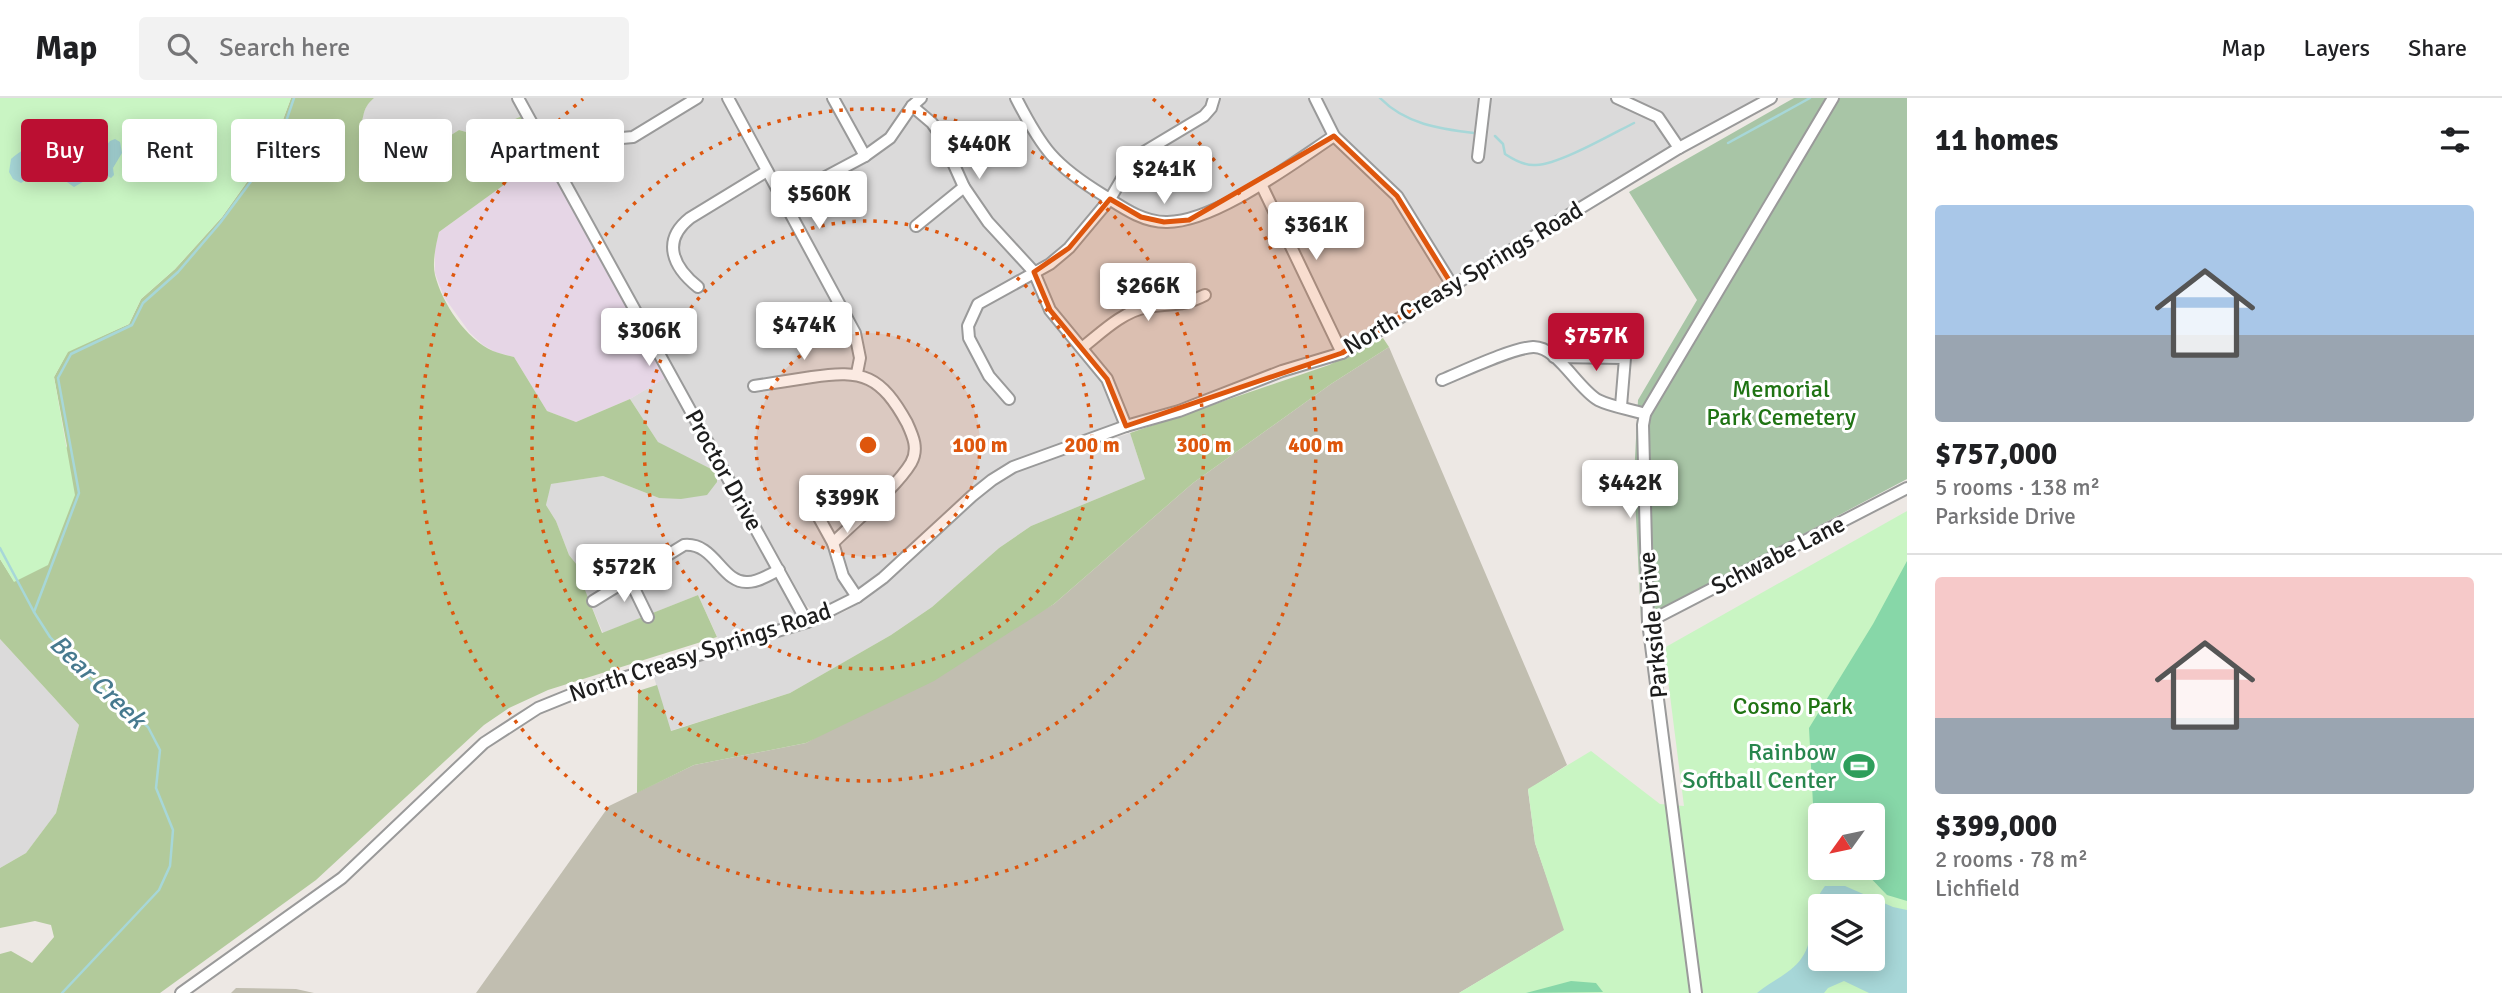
<!DOCTYPE html>
<meta charset="utf-8">
<style>
body{margin:0;font-family:Signika,sans-serif;background:#f2f2f2;color:#202124;height:100vh;display:flex;flex-direction:column;font-size:26px;white-space:nowrap}
*{box-sizing:border-box;margin:0}
p{font-size:23px;color:#757577}
.icon{flex:none;width:38px;height:38px;fill:none;stroke:currentColor;stroke-width:2;stroke-linecap:round;stroke-linejoin:round}
.map{position:relative;flex:1;overflow:hidden}
.side{display:flex;flex-direction:column;background:#fff;width:595px}
.side>*{flex:none}
.banner{position:absolute;left:21px;top:21px;width:665px;height:63px;display:flex;gap:14px}
.needle{width:46px;rotate:237deg}
.fabs{position:absolute;left:1808px;top:705px;display:grid;gap:14px}
.fabs a{display:grid;place-items:center;width:77px;height:77px;border-radius:7px;background:#fff;box-shadow:0 4px 18px #0003;font-size:35px}
.price{position:absolute;translate:-50% -60px;padding:0 16px;border-radius:7px;background:#fff;color:#222;font-size:23px;line-height:46px;filter:drop-shadow(0 2px 4px #0008)}
.price::after{content:'';position:absolute;left:50%;top:42px;width:21px;height:16px;margin-left:-10px;background:inherit;clip-path:polygon(0 0,100% 0,50% 100%)}
.price.current{background:#bb0f32;color:#fff}
ul{padding:0;list-style:none}
li{display:grid;align-content:center;gap:14px;height:371px;padding:0 28px}
li+li{border-top:2px solid #e0e0e0}
li span{display:grid;place-items:center;height:217px;border-radius:7px;color:#555}
li>.icon{margin-inline-start:auto}
span .icon{width:126px;height:126px;fill:#fffc;stroke-width:1}
li b{font-size:30px}
h2{display:flex;justify-content:space-between;align-items:center;height:84px;padding:0 28px;font-size:30px}
.pill{padding:0 24px;border-radius:7px;background:#fff;box-shadow:0 4px 18px #0003;font-size:24px;line-height:63px}
.pill.current{background:#bb0f32;color:#fff}
header{display:flex;align-items:center;gap:42px;box-sizing:border-box;height:98px;padding:0 35px;background:#fff;border-bottom:2px solid #e0e0e0}
header strong{font-size:33px}
nav{display:flex;gap:38px;margin-inline-start:auto;font-size:24px}
.search{width:490px;height:63px;background:#f2f2f2;display:flex;align-items:center;gap:18px;box-sizing:border-box;padding:0 24px;border-radius:7px;color:#757577;font-size:26px}
main{display:flex;flex:1;min-height:0}
.map>svg:first-child{display:block}
.residential{fill:#dbdada}
.industrial{fill:#e6d6e6}
.construction{fill:#c1beb0}
.forest{fill:#b2ca9b}
.cemetery{fill:#a8c5a6}
.park{fill:#c9f5c3;fill-rule:evenodd}
.pitch{fill:#87d7a8}
.water{fill:#a7d7d8;fill-rule:evenodd}
.lines{fill:none;stroke-linecap:round;stroke-linejoin:round}
.stream{stroke:#a7d7d8;stroke-width:2.5}
.minor-casing{stroke:#9a9a9a;stroke-width:14}
.minor{stroke:#fff;stroke-width:10}
.marked{fill:#de560d;fill-opacity:0.2;stroke:#de560d;stroke-width:5;stroke-linejoin:round}
.ring{fill:none;stroke:#de560d;stroke-width:3.5;stroke-dasharray:3.5 7}
.labels{text-anchor:middle;stroke-width:6;stroke-linejoin:round;paint-order:stroke}
.street-label{font-size:24px;fill:#1d1d1d;stroke:#fff}
.park-label{font-size:24px;fill:#1f7313;stroke:#fff}
.leisure-label{font-size:24px;fill:#27864d;stroke:#fff;text-anchor:end}
.water-label{font-size:26px;font-style:italic;fill:#477a8f;stroke:#fff}
.centre{fill:#de560d;stroke:#fff;stroke-width:3.5}
.ring-label{font-size:21px;text-anchor:middle;font-weight:bold;fill:#de560d;stroke:#fff;stroke-width:6;stroke-linejoin:round;paint-order:stroke}
</style>
<header>
<strong>Map</strong>
<div class="search"><svg class="icon" aria-label="search" viewBox="0 0 24 24"><circle cx="10" cy="10" r="6"/><path d="M15 15l6 6"/></svg>Search here</div>
<nav><a>Map</a><a>Layers</a><a>Share</a></nav>
</header>
<main>
<div class="map">
<svg width="1907" height="895" viewBox="0 0 1907 895">
<rect width="100%" height="100%" fill="#ede8e4"/>
<g class="residential">
<polygon points="374,0 511,0 522,18 477,37 459,32 385,79 366,58 360,41 360,27 367,5"/>
<polygon points="523,0 1761,0 1331,252 1134,321 989,379 940,418 880,477 845,501 817,513 813,513 806,507"/>
<polygon points="668,278 795,508 797,517 793,523 720,545 698,497 603,535 584,491 592,486 569,457 556,423 546,407 550,386 603,378 659,400 671,352 658,344 630,301"/>
<polygon points="1130,335 1145,381 1031,428 999,450 932,509 891,537 790,595 670,633 653,576 791,536 846,513 865,501 906,469 964,411 1001,382 1022,370"/>
<polygon points="0,541 79,627 56,715 26,755 0,770"/>
</g>
<polygon class="industrial" points="544,58 668,278 630,301 576,324 547,313 514,259 495,254 483,247 470,235 444,199 435,175 435,151 439,134"/>
<g class="construction">
<polygon points="1389,249 1567,667 1528,692 1535,745 1565,832 1459,895 476,895 609,708 694,667 806,645 1054,506 1193,385 1331,286"/>
<polygon points="236,890 296,891 314,895 231,895"/>
</g>
<g class="forest">
<path d="M291 0H374C367 6 365 10 363 19 354 45 369 61 385 79L459 32 477 37 522 18 544 58 439 134C436 147 432 164 435 177 442 205 466 241 493 253 500 256 507 257 514 259L547 313 576 324 630 301 658 344 717 374V384L707 397 681 401 659 400 603 378 551 386 546 407 556 423 569 457 593 487 585 492 602 535 698 497 717 539 548 592 509 610 484 627 316 782 160 895H0V856L11 853 32 865 54 839 51 827 35 823 0 830V770L26 755 56 715 79 627 0 541V461L14 483 67 348 54 279 68 253 129 226 141 201 175 171 222 119 274 46Z"/>
<polygon points="1383,240 1389,249 1331,286 1193,385 1054,506 934,583 806,645 694,667 637,695 638,593 657,587 671,633 790,595 891,537 932,509 999,450 1031,428 1145,381 1130,335 1329,267"/>
</g>
<polygon class="cemetery" points="1794,0 1907,0 1907,381 1641,522 1634,379 1638,302 1697,202 1629,94"/>
<g class="park">
<polygon points="0,0 291,0 274,46 222,119 175,171 141,201 129,226 68,254 54,279 75,397 48,467 14,484 0,461"/>
<path d="M1907 413V895H1459L1564 832 1535 745 1528 691 1591 653 1660 706 1684 708 1664 550ZM1820 718H1872V770H1820ZM1820 808H1872V861H1820Z"/>
</g>
<g class="pitch">
<polygon points="1907,463 1907,803 1887,797 1861,770 1872,770 1872,718 1821,717 1813,706 1809,630 1873,526"/>
<polygon points="1571,883 1596,885 1603,894 1526,895"/>
</g>
<g class="water">
<path d="M115 41 120 44 122 55 113 70 114 77 111 80 100 74 74 89 50 72 34 73 29 80 21 85 13 81 9 74 11 61C21 52 39 41 53 47L55 54 76 60H86L97 50 106 48 110 43Z"/>
<path d="M1825 788H1845L1893 809 1907 812V895H1869L1844 883 1828 890 1824 895H1757C1771 883 1790 876 1801 861 1817 840 1808 808 1825 788ZM1820 808H1872V861H1820Z"/>
</g>
<g class="lines">
<g class="stream">
<path d="M1380 0C1405 26 1440 31 1474 35"/>
<path d="M1495 38 1503 46 1505 56C1514 62 1526 68 1536 67 1558 67 1612 36 1634 25"/>
<polyline points="1728,45 1810,0"/>
<polyline points="0,450 34,514"/>
<polyline points="62,895 159,792 170,768 173,732 156,690 160,652 148,629 92,583 50,539 34,514 79,395 58,280 71,256 132,227 143,205 178,174 220,125 278,47 294,0"/>
</g>
<g class="minor-casing">
<g id="minor">
<polyline points="518,0 807,524"/>
<polyline points="728,0 855,235 860,260 857,275"/>
<polyline points="833,0 865,58"/>
<path d="M1016 0C1042 51 1054 67 1103 97 1122 109 1142 124 1166 124 1214 125 1293 65 1334 38"/>
<polyline points="1315,0 1334,38 1397,98 1452,187"/>
<polyline points="1617,0 1658,19 1679,50"/>
<polyline points="912,8 932,25 941,38 964,89 988,124 1034,174 1050,212 1107,281 1126,328"/>
<polyline points="622,40 633,39 697,0"/>
<polyline points="1478,59 1485,0"/>
<polyline points="1261,86 1342,255"/>
<polyline points="788,109 820,82 865,58 890,40 912,8 921,0"/>
<polyline points="916,128 964,89"/>
<path d="M698 189C673 169 661 143 690 120L767 73"/>
<path d="M1083 249C1102 234 1122 214 1147 209 1171 205 1182 209 1205 197"/>
<polyline points="1554,259 1625,260 1621,308"/>
<path d="M1442 282C1464 273 1512 250 1533 249 1557 248 1577 290 1598 302 1612 309 1630 311 1645 316"/>
<path d="M754 288C773 285 793 282 812 279 863 271 881 278 907 325 913 338 919 351 911 365 896 390 855 423 833 445"/>
<polyline points="1009,301 989,278 969,240 968,228 978,206 1050,166 1069,150 1110,101 1134,60 1204,18 1211,10 1214,0"/>
<polyline points="808,385 808,398 812,407 833,445 843,478 857,499"/>
<polyline points="629,480 648,519"/>
<path d="M593 503 684 447C715 444 722 486 748 484 759 484 770 476 779 472"/>
<polyline points="1648,524 1907,390"/>
<polyline points="181,895 342,780 484,645 538,610 580,593 807,524 857,499 883,480 972,398 992,382 1013,369 1126,328 1179,313 1282,273 1342,255 1679,50 1771,0"/>
<polyline points="1696,895 1648,524 1643,327 1645,316 1833,0"/>
</g>
</g>
<use href="#minor" class="minor"/>
</g>
<path class="marked" d="M1334 38 1397 98 1452 187 1342 255 1126 328 1107 281 1050 212 1034 174 1069 150 1110 101 1141 119 1164 124 1189 122Z"/>
<circle cx="868" cy="347" r="112" fill="#de560d" fill-opacity=".12"/>
<g class="ring">
<circle cx="868" cy="347" r="112"/>
<circle cx="868" cy="347" r="224"/>
<circle cx="868" cy="347" r="336"/>
<path d="M1153 1A448 448 0 1 1 583 1"/>
</g>
<defs>
<g id="stadium-bare" transform="scale(2.415)"><path d="M0-5a6.5 5 0 1 0 0 10a6.5 5 0 1 0 0-10ZM-3.5-1.8h7v3.6h-7Z" fill="#2e9e5b" stroke="#fff" stroke-width="2.5" paint-order="stroke"/></g>
</defs>
<g fill-rule="evenodd">
<use href="#stadium-bare" x="1859" y="668"/>
</g>
<g class="labels">
<g class="street-label">
<text transform="translate(1463 180) rotate(-31)" y="8">North Creasy Springs Road</text>
<text transform="translate(724 372) rotate(61)" y="8">Proctor Drive</text>
<text transform="translate(1778 457) rotate(-27)" y="8">Schwabe Lane</text>
<text transform="translate(1653 527) rotate(-95)" y="8">Parkside Drive</text>
<text transform="translate(700 554) rotate(-18)" y="8">North Creasy Springs Road</text>
</g>
<g class="park-label">
<text x="1781" y="299">Memorial<tspan x="1781" dy="28">Park Cemetery</tspan></text>
<text x="1793" y="616">Cosmo Park</text>
</g>
<g class="leisure-label">
<text x="1836" y="662">Rainbow<tspan x="1836" dy="28">Softball Center</tspan></text>
</g>
<g class="water-label">
<text transform="translate(98 583) rotate(44)" y="9">Bear Creek</text>
</g>
</g>
<circle cx="868" cy="347" r="10" class="centre"/>
<g class="ring-label">
<text x="980" y="354">100 m</text>
<text x="1092" y="354">200 m</text>
<text x="1204" y="354">300 m</text>
<text x="1316" y="354">400 m</text>
</g>
</svg>
<div class="fabs">
<a><svg class="needle" viewBox="-14 -14 28 28"><path d="M0-13l5 13h-10z" fill="#e53935"/><path d="M0 13l5-13h-10z" fill="#757577"/></svg></a>
<a><svg class="icon" aria-label="layers" viewBox="0 0 24 24"><path d="M12 4l9 5-9 5-9-5zM3 14l9 5 9-5"/></svg></a>
</div>
<b class="price" style="left:979px;top:83px">$440K</b>
<b class="price" style="left:1164px;top:108px">$241K</b>
<b class="price" style="left:819px;top:133px">$560K</b>
<b class="price" style="left:1316px;top:164px">$361K</b>
<b class="price" style="left:1148px;top:225px">$266K</b>
<b class="price" style="left:804px;top:264px">$474K</b>
<b class="price" style="left:649px;top:270px">$306K</b>
<b class="price current" style="left:1596px;top:275px">$757K</b>
<b class="price" style="left:1630px;top:422px">$442K</b>
<b class="price" style="left:847px;top:437px">$399K</b>
<b class="price" style="left:624px;top:506px">$572K</b>
<div class="banner">
<a class="pill current">Buy</a>
<a class="pill">Rent</a>
<a class="pill">Filters</a>
<a class="pill">New</a>
<a class="pill">Apartment</a>
</div>
</div>
<section class="side">
<h2>11 homes<svg class="icon" aria-label="filters" viewBox="0 0 24 24"><path d="M4 7h16M4 17h16"/><circle cx="9" cy="7" r="2"/><circle cx="15" cy="17" r="2"/></svg></h2>
<ul>
<li><span style="background:linear-gradient(#a9c7e8 60%,#9aa5b1 0)"><svg class="icon" aria-label="home" viewBox="0 0 24 24"><path d="M3 11l9-7 9 7M6 9v11h12V9"/></svg></span><div><b>$757,000</b><p>5 rooms · 138 m²</p><p>Parkside Drive</p></div></li>
<li><span style="background:linear-gradient(#f6c9c9 65%,#9aa5b1 0)"><svg class="icon" aria-label="home" viewBox="0 0 24 24"><path d="M3 11l9-7 9 7M6 9v11h12V9"/></svg></span><div><b>$399,000</b><p>2 rooms · 78 m²</p><p>Lichfield</p></div></li>
</ul>
</section>
</main>
